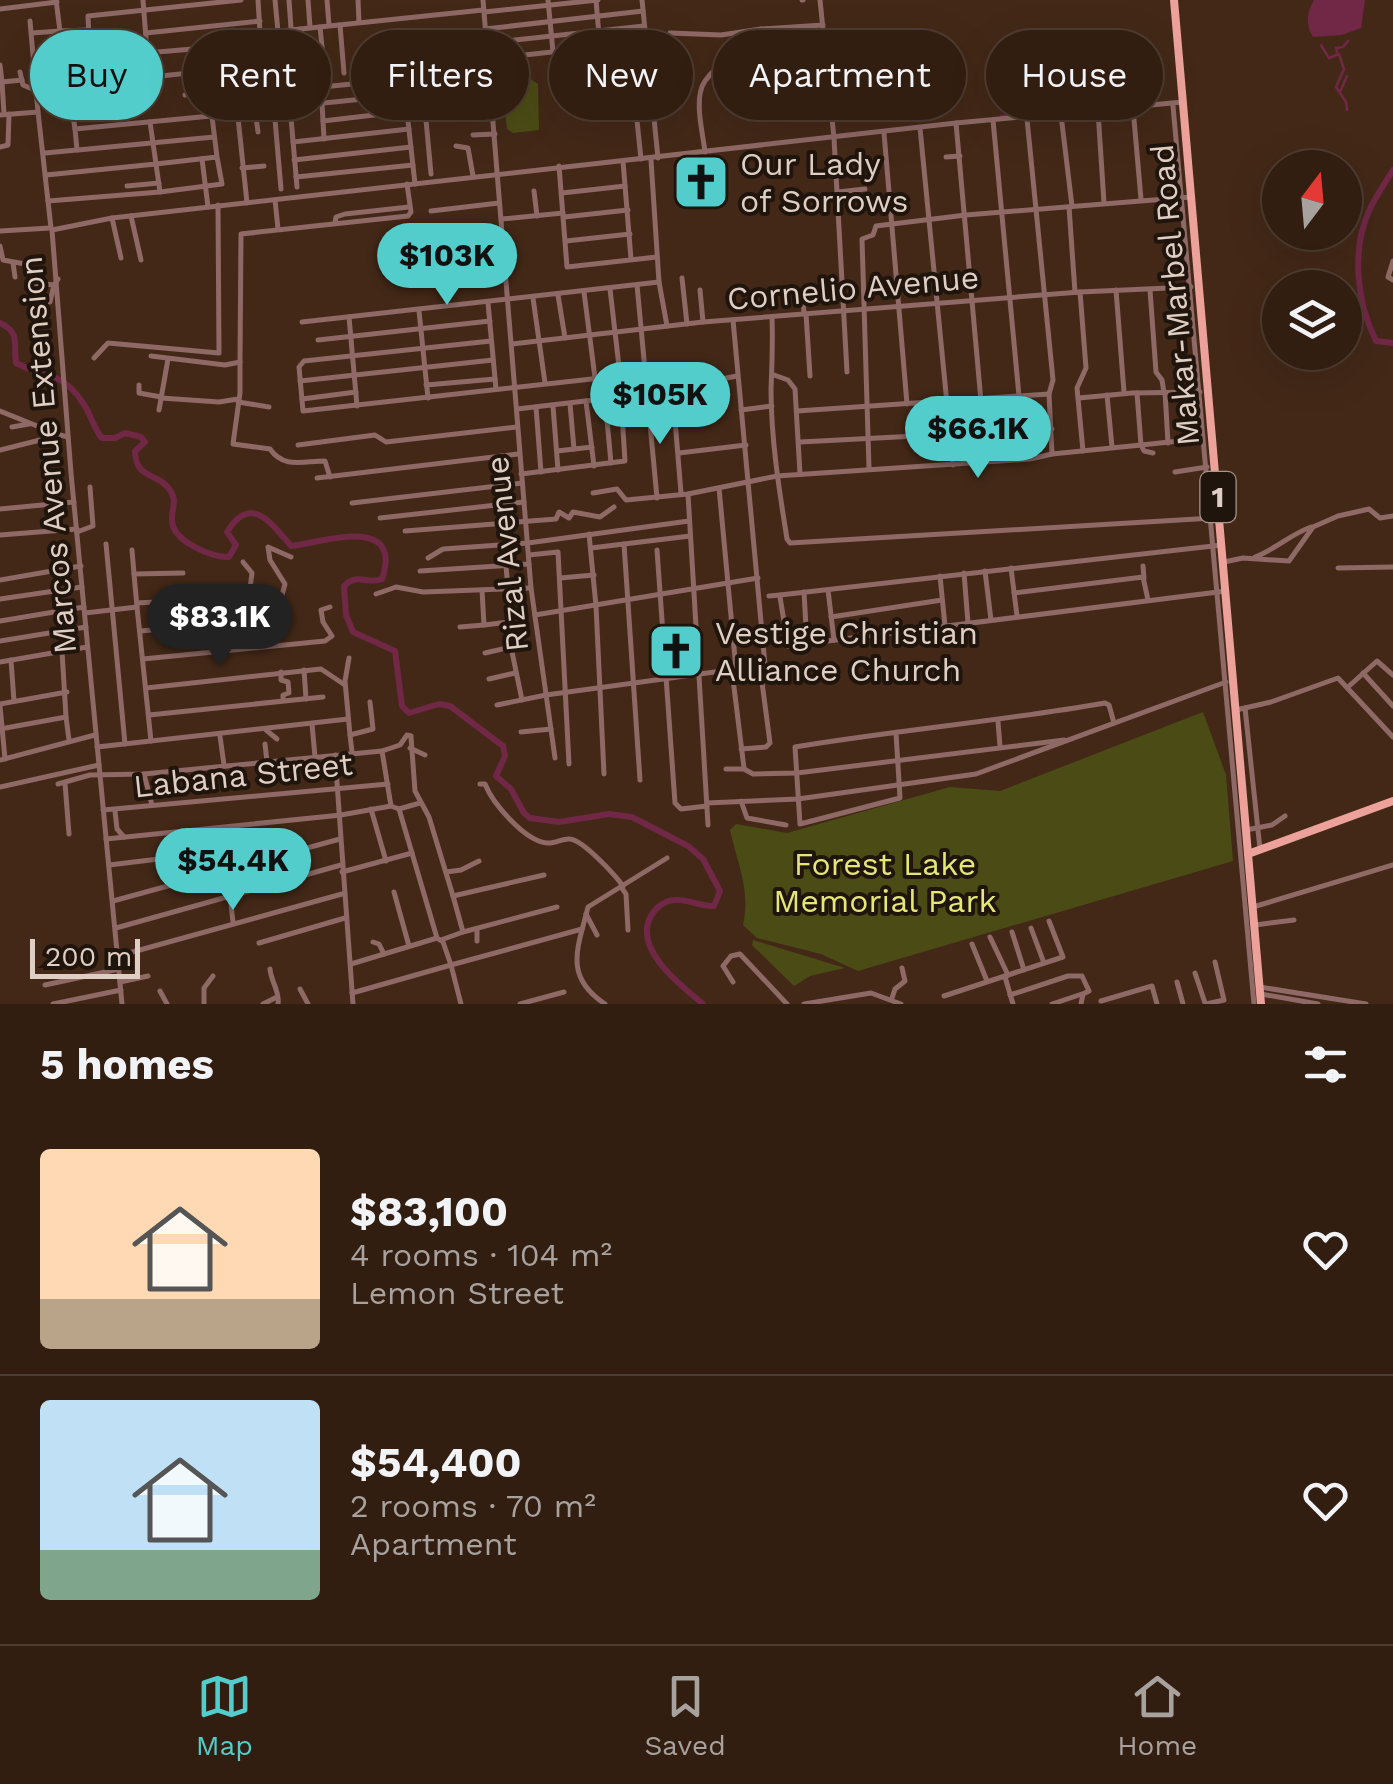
<!DOCTYPE html>
<meta charset="utf-8">
<style>
body{margin:0;font-family:"Work Sans",sans-serif;background:#3d2b1f;color:#f1f3f6;height:100vh;display:flex;flex-direction:column;font-size:38px;white-space:nowrap}
*{box-sizing:border-box;margin:0}
p{font-size:32px;color:#a8a29f}
.icon{flex:none;width:55px;height:55px;fill:none;stroke:currentColor;stroke-width:2;stroke-linecap:round;stroke-linejoin:round}
.map{position:relative;height:1004px;overflow:hidden}
.details{display:flex;flex-direction:column;background:#321e11;flex:1}
.details>*{flex:none}
.hud{position:absolute;left:30px;top:30px;width:1335px;height:90px;display:flex;gap:20px}
.needle{width:65px;rotate:16deg}
.buttons{position:absolute;left:1262px;top:150px;display:grid;gap:20px}
.buttons a{display:grid;place-items:center;width:100px;height:100px;border-radius:50%;background:#321e11;box-shadow:0 10px 40px #0002,0 0 0 2px #4d3c31;font-size:50px}
.scale{position:absolute;left:30px;bottom:25px;width:110px;box-sizing:border-box;padding-left:10px;border:5px solid #dfcec3;border-top:0;font-size:28px;line-height:35px;white-space:nowrap;color:#dfcec3;-webkit-text-stroke:8px #20150d;paint-order:stroke}
.price{position:absolute;translate:-50% -85px;padding:0 22px;border-radius:35px;background:#53cdcb;color:#111;font-size:32px;line-height:65px;filter:drop-shadow(0 2px 5px #0008)}
.price::after{content:'';position:absolute;left:50%;top:60px;width:30px;height:22px;margin-left:-15px;background:inherit;clip-path:polygon(0 0,100% 0,50% 100%)}
.price.current{background:#222;color:#fff}
ul{padding:0;list-style:none}
li{display:flex;align-items:center;gap:30px;height:250px;padding:0 40px}
li+li{border-top:2px solid #4d3c31}
li span{display:grid;place-items:center;flex:none;width:280px;height:200px;border-radius:10px;color:#555}
li>.icon{margin-inline-start:auto}
span .icon{width:120px;height:120px;fill:#fffc;stroke-width:1}
li b{font-size:42px}
h2{display:flex;justify-content:space-between;align-items:center;height:120px;padding:0 40px;font-size:42px}
.chip{padding:0 35px;border-radius:45px;background:#321e11;box-shadow:0 10px 40px #0002,0 0 0 2px #4d3c31;font-size:35px;line-height:90px}
.chip.current{background:#53cdcb;color:#111}
.tabs{display:flex;justify-content:space-around;align-items:center;height:140px;border-top:2px solid #4d3c31;background:#321e11;font-size:28px;color:#a8a29f}
.tabs a{display:grid;justify-items:center;gap:5px}
.tabs .current{color:#53cdcb}
.map>svg:first-child{display:block}
.green{fill:#4b4c15}
.water{fill:#702846}
.lines{fill:none;stroke-linecap:round;stroke-linejoin:round}
.stream{stroke:#702846;stroke-width:2.5}
.river{stroke:#702846;stroke-width:6}
.minor{stroke:#8e6966;stroke-width:5}
.major{stroke:#eca29a;stroke-width:8}
.labels{text-anchor:middle;stroke-width:8;stroke-linejoin:round;paint-order:stroke}
.shield{fill:#20150d;stroke:#a6968c;stroke-width:2.5}
.shield-label{font-size:30px;font-weight:bold;fill:#dfcec3}
.poi-label{font-size:32px;fill:#dfcec3;stroke:#20150d;text-anchor:start}
.street-label{font-size:32px;fill:#dfcec3;stroke:#20150d}
.park-label{font-size:32px;fill:#e4e675;stroke:#20150d}
</style>
<div class="map">
<svg width="1393" height="1004" viewBox="0 0 1393 1004">
<rect width="100%" height="100%" fill="#432817"/>
<g class="green">
<polygon points="529,78 538,84 539,130 513,133 507,129 503,87 509,80"/>
<path d="M1203 712 1226 775 1233 861 858 971 821 954 757 938 743 925C751 890 737 863 730 830L736 824 787 833 950 787 1000 791Z"/>
<polygon points="753,940 845,968 810,976 794,986 752,945"/>
</g>
<path class="water" d="M1314 0H1365L1361 28 1342 35 1313 37C1305 24 1307 12 1314 0Z"/>
<g class="lines">
<g class="stream">
<polyline points="1321,45 1329,58 1339,54 1344,69 1336,87 1346,102 1347,110"/>
<polyline points="1337,52 1336,48 1343,47 1348,41"/>
<polyline points="1340,92 1347,76"/>
<polyline points="1001,116 1033,113"/>
</g>
<g class="river">
<path d="M1393 170C1385 183 1375 197 1369 211 1351 251 1357 303 1376 341L1393 343"/>
<path d="M0 323C21 333 13 343 16 363 44 378 61 370 83 403 91 414 93 428 102 438H115L125 433 141 437 145 442 135 451C136 481 157 471 170 490 178 501 171 509 172 521 173 541 212 558 229 557L236 545 227 532C251 493 271 523 291 546 321 543 404 513 382 579 368 585 357 572 344 586L346 615 353 632 395 651 402 706 409 713 439 704 450 706 503 746 505 756 496 776 511 789 524 813 530 818 559 822 609 814 632 817 688 846 703 859 720 891 714 906C701 907 688 899 676 900 665 900 656 907 651 916 632 949 682 986 703 1004"/>
</g>
<g class="minor">
<polyline points="56,0 60,31 88,30"/>
<polyline points="143,0 149,77"/>
<polyline points="275,0 282,74"/>
<polyline points="289,0 294,70"/>
<polyline points="308,0 310,27"/>
<polyline points="327,0 329,25"/>
<polyline points="358,0 359,22"/>
<polyline points="483,0 531,588 555,758"/>
<polyline points="548,0 553,52"/>
<polyline points="596,0 600,47"/>
<polyline points="642,0 658,158"/>
<polyline points="802,0 803,0"/>
<polyline points="820,0 834,138 847,372"/>
<polyline points="0,9 57,2"/>
<polyline points="484,12 598,0"/>
<polyline points="340,25 344,73"/>
<polyline points="320,27 325,77"/>
<polyline points="301,29 304,67"/>
<polyline points="485,29 643,11"/>
<polyline points="761,29 823,25"/>
<polyline points="32,33 60,31 62,56 65,60 263,43"/>
<polyline points="146,33 260,21"/>
<polyline points="262,33 483,10"/>
<polyline points="670,33 721,35 761,29 767,61 779,76 784,95 807,108 830,109"/>
<polyline points="487,43 644,26"/>
<polyline points="89,44 125,40"/>
<polyline points="629,44 641,159"/>
<polyline points="412,57 487,50"/>
<polyline points="34,58 53,62"/>
<polyline points="488,59 644,42"/>
<polyline points="0,65 2,82 22,80"/>
<polyline points="20,72 23,85 37,91"/>
<polyline points="36,79 67,77 75,129"/>
<polyline points="2,82 4,114"/>
<polyline points="91,83 88,16 241,0"/>
<polyline points="272,85 281,189"/>
<polyline points="68,86 263,65"/>
<polyline points="252,88 258,132"/>
<polyline points="209,92 217,157 156,164 160,192 222,184 217,157"/>
<polyline points="272,92 422,77 431,174"/>
<polyline points="185,95 235,89"/>
<polyline points="473,96 476,116"/>
<polyline points="322,103 324,139"/>
<polyline points="290,106 297,187"/>
<polyline points="1173,106 1254,1004"/>
<polyline points="274,108 423,93"/>
<polyline points="1133,108 1141,199"/>
<polyline points="1098,111 1104,203"/>
<polyline points="38,112 51,228"/>
<polyline points="407,112 415,184"/>
<polyline points="0,115 38,112 30,21"/>
<polyline points="1061,115 1072,206"/>
<polyline points="443,119 493,114"/>
<polyline points="1027,119 1053,380 1049,394 1052,454"/>
<polyline points="993,120 1019,396"/>
<polyline points="323,121 425,109"/>
<polyline points="956,123 981,401"/>
<polyline points="920,128 953,465"/>
<polyline points="884,133 907,404"/>
<polyline points="473,135 495,134"/>
<polyline points="293,142 409,129"/>
<polyline points="456,146 468,148 473,176"/>
<polyline points="0,147 8,145 9,114"/>
<polyline points="78,150 214,137"/>
<path d="M705 152C703 133 693 98 705 81 717 64 725 67 731 43"/>
<polyline points="45,153 77,150 75,129 211,116"/>
<polyline points="682,155 685,186 697,184 695,155"/>
<polyline points="946,157 960,156"/>
<polyline points="202,159 208,207"/>
<polyline points="294,160 411,147"/>
<polyline points="651,160 659,282 667,326"/>
<polyline points="623,161 631,259"/>
<polyline points="559,166 567,267 657,257"/>
<polyline points="242,168 264,166"/>
<polyline points="46,175 156,164 150,122"/>
<polyline points="296,177 413,165"/>
<polyline points="127,186 159,183"/>
<polyline points="534,191 537,216"/>
<polyline points="838,192 865,189"/>
<polyline points="562,193 625,186"/>
<polyline points="275,200 278,229"/>
<polyline points="48,201 160,192"/>
<polyline points="247,203 235,89 259,86 263,81 258,0"/>
<polyline points="1069,207 1075,292"/>
<polyline points="431,211 499,203"/>
<polyline points="131,216 141,260"/>
<polyline points="564,217 628,210"/>
<polyline points="112,218 121,258"/>
<polyline points="502,219 563,213"/>
<polyline points="335,223 336,217 345,214 409,207"/>
<polyline points="0,231 50,228"/>
<polyline points="566,241 630,234"/>
<polyline points="0,246 3,260 25,264 32,283 54,285 58,279"/>
<polyline points="1393,261 1388,277 1393,280"/>
<polyline points="13,263 15,277"/>
<polyline points="682,278 687,324"/>
<polyline points="637,285 657,498"/>
<polyline points="610,289 620,375"/>
<polyline points="700,290 703,322"/>
<polyline points="1116,290 1124,392"/>
<polyline points="1150,290 1156,372 1162,380 1164,393"/>
<polyline points="584,292 595,378"/>
<polyline points="1080,292 1086,368 1077,388 1083,451"/>
<polyline points="558,295 565,338"/>
<polyline points="533,298 545,383"/>
<polyline points="796,299 803,298 804,314"/>
<polyline points="50,302 54,285"/>
<polyline points="488,303 496,389"/>
<polyline points="419,311 428,398"/>
<polyline points="806,314 810,376"/>
<polyline points="349,317 357,406"/>
<path d="M772 318C773 342 772 365 771 389 771 439 779 489 787 539L790 543 1213 518"/>
<polyline points="733,320 765,665"/>
<polyline points="302,322 659,282"/>
<polyline points="318,340 490,321"/>
<polyline points="491,341 304,361 299,367 303,411 646,373"/>
<polyline points="512,344 703,322 1080,292 1191,287"/>
<polyline points="151,356 225,365 240,362 241,234 408,216 411,212 407,184"/>
<polyline points="94,358 108,343 219,353 218,205"/>
<path d="M240 362V393L233 444 270 449C284 469 303 461 325 461L330 477"/>
<polyline points="774,375 788,380 795,389 800,474"/>
<polyline points="300,381 493,360"/>
<polyline points="139,385 139,393 161,397"/>
<polyline points="426,385 495,379"/>
<polyline points="1165,392 1168,443"/>
<polyline points="693,393 701,383 737,376"/>
<polyline points="1137,393 1141,445 1179,441"/>
<polyline points="1107,395 1112,447"/>
<polyline points="673,396 681,493"/>
<polyline points="161,398 219,402 238,399"/>
<polyline points="1079,398 1132,393 1200,392"/>
<polyline points="302,399 356,392"/>
<polyline points="605,399 611,463"/>
<polyline points="586,401 594,466"/>
<polyline points="238,402 269,407"/>
<polyline points="570,404 574,449"/>
<polyline points="553,406 558,470"/>
<polyline points="536,407 541,472"/>
<polyline points="517,409 628,396"/>
<polyline points="159,410 168,359"/>
<polyline points="741,410 772,406"/>
<polyline points="0,411 57,434"/>
<polyline points="797,411 1049,394"/>
<polyline points="12,427 29,424"/>
<polyline points="800,442 1052,429"/>
<polyline points="298,445 375,435 386,442 517,427"/>
<polyline points="0,450 60,435 68,437"/>
<polyline points="557,451 592,447"/>
<polyline points="679,453 746,445"/>
<polyline points="869,468 862,239 873,235 876,226 966,215 1191,197"/>
<polyline points="1175,472 1207,467"/>
<polyline points="521,474 625,461 621,398"/>
<polyline points="317,478 518,454"/>
<polyline points="719,488 736,669"/>
<polyline points="593,493 617,489 626,500 688,494 777,476 1030,459 1052,454 1141,445 1144,451 1153,453"/>
<polyline points="688,494 708,825"/>
<polyline points="352,503 522,483"/>
<polyline points="0,509 74,502"/>
<polyline points="380,518 524,502"/>
<polyline points="405,531 556,519 559,512 569,518 573,512 600,517 614,507"/>
<polyline points="77,532 93,526 90,487"/>
<polyline points="589,534 596,606 604,774"/>
<polyline points="0,535 77,529"/>
<polyline points="106,544 125,744"/>
<polyline points="624,544 640,780"/>
<polyline points="1222,545 780,595 780,597 788,646 1226,591"/>
<polyline points="591,548 690,536"/>
<polyline points="132,550 134,574"/>
<polyline points="657,550 675,803 681,809 707,806"/>
<polyline points="529,555 558,552 569,764"/>
<path d="M1255 557C1276 549 1291 534 1311 527"/>
<polyline points="428,558 443,549 528,543 689,521"/>
<polyline points="243,562 252,573 249,596"/>
<polyline points="1224,562 1243,558 1289,561 1313,527 1338,516 1369,509 1380,518 1393,516"/>
<polyline points="506,566 508,589"/>
<polyline points="1143,566 1144,578"/>
<polyline points="1011,568 1017,616"/>
<polyline points="1338,568 1393,567"/>
<polyline points="420,571 529,564"/>
<polyline points="985,571 991,620"/>
<polyline points="964,573 968,623"/>
<polyline points="940,576 945,626"/>
<polyline points="560,578 594,575"/>
<polyline points="0,580 81,566"/>
<polyline points="506,589 511,647 522,700"/>
<polyline points="482,590 484,625 509,622"/>
<polyline points="828,590 834,640"/>
<polyline points="804,592 807,644"/>
<polyline points="1014,593 1143,577 1148,600"/>
<polyline points="376,594 396,587 423,592 531,588"/>
<polyline points="769,596 780,595"/>
<polyline points="0,599 82,587"/>
<polyline points="137,603 282,595 285,584 270,560 268,547 291,557"/>
<polyline points="137,607 151,741"/>
<polyline points="85,613 137,607 134,574 183,573"/>
<polyline points="535,615 758,578"/>
<polyline points="831,617 942,600"/>
<polyline points="0,621 84,607"/>
<polyline points="460,627 484,625"/>
<polyline points="141,631 275,618"/>
<polyline points="0,641 86,627"/>
<polyline points="62,651 66,717"/>
<polyline points="485,653 511,647"/>
<polyline points="349,658 345,681 350,735"/>
<polyline points="143,659 325,641 332,636 323,622 321,610 330,607"/>
<polyline points="11,660 14,701"/>
<polyline points="0,662 87,647"/>
<polyline points="304,670 306,699"/>
<polyline points="732,671 744,768"/>
<polyline points="281,672 281,680 288,682 289,693 283,695 283,700"/>
<polyline points="1363,673 1393,706"/>
<polyline points="489,679 515,673"/>
<polyline points="1348,687 1377,661 1393,675"/>
<polyline points="146,688 321,669 345,685"/>
<polyline points="0,704 67,692"/>
<polyline points="497,705 546,695 773,664"/>
<polyline points="0,706 5,759"/>
<polyline points="1245,708 1260,849"/>
<polyline points="1236,710 1271,702 1338,678 1393,737"/>
<polyline points="149,715 323,697"/>
<polyline points="998,722 1000,746"/>
<polyline points="312,724 315,757"/>
<polyline points="0,729 66,717 69,740"/>
<polyline points="266,730 277,739"/>
<polyline points="521,732 551,729"/>
<path d="M896 733 900 798 800 824 795 747C898 730 1002 721 1105 703L1109 705 1114 723"/>
<polyline points="220,736 224,765"/>
<polyline points="411,737 415,791 429,817 453,896 544,875"/>
<polyline points="265,744 267,762"/>
<polyline points="97,747 348,719"/>
<polyline points="410,748 425,755"/>
<polyline points="741,749 766,747 770,743 760,667"/>
<polyline points="382,751 400,745 407,735 411,736"/>
<polyline points="352,752 350,735 373,729 370,702"/>
<polyline points="335,755 353,1004"/>
<polyline points="0,760 95,735"/>
<polyline points="726,769 744,769 753,774 797,773 1064,740"/>
<polyline points="144,774 152,805"/>
<polyline points="65,783 69,834"/>
<polyline points="58,784 90,775 144,774 382,751 391,806 399,809 437,938 443,942 451,965 352,993"/>
<path d="M480 784H485C493 804 525 841 547 843 555 844 563 838 570 839 583 840 615 875 623 886"/>
<polyline points="0,787 99,765"/>
<polyline points="741,801 747,818 786,825"/>
<polyline points="707,803 798,799 976,774 1226,682"/>
<polyline points="371,809 386,861"/>
<polyline points="399,809 420,803"/>
<polyline points="103,810 388,784"/>
<polyline points="115,811 117,829 124,837"/>
<polyline points="1246,830 1272,825 1285,816"/>
<polyline points="106,839 341,815 391,806"/>
<polyline points="109,865 225,851 233,922"/>
<polyline points="342,872 412,853"/>
<polyline points="446,872 461,870 479,861"/>
<polyline points="621,887 626,894 628,930"/>
<polyline points="394,892 409,946"/>
<polyline points="113,901 340,839"/>
<polyline points="1253,907 1393,865"/>
<polyline points="586,914 597,935"/>
<polyline points="1255,925 1294,920"/>
<polyline points="116,928 341,865"/>
<polyline points="1031,928 1044,963"/>
<polyline points="463,932 557,907"/>
<polyline points="1012,932 1024,970"/>
<polyline points="990,937 1008,975"/>
<polyline points="441,940 463,932 453,896"/>
<polyline points="477,941 477,929"/>
<polyline points="373,942 379,944 384,954"/>
<polyline points="259,943 345,918"/>
<polyline points="972,944 987,981"/>
<polyline points="118,956 342,894"/>
<polyline points="351,964 437,938"/>
<path d="M270 969C271 982 280 991 278 1004"/>
<polyline points="1195,973 1205,1003"/>
<polyline points="1005,977 1013,1004"/>
<polyline points="120,982 148,976"/>
<polyline points="733,982 723,966 731,956 740,954 787,1004"/>
<polyline points="1177,982 1183,1004"/>
<polyline points="45,985 119,969"/>
<polyline points="1260,987 1366,1004"/>
<polyline points="300,989 308,1004"/>
<polyline points="160,991 167,1004"/>
<polyline points="1261,994 1318,1004"/>
<polyline points="1010,995 1068,976 1082,976 1089,991 1083,994 1081,1004"/>
<polyline points="944,996 1063,957 1049,921"/>
<polyline points="892,998 895,989 905,981 902,968"/>
<polyline points="1101,1001 1152,986 1157,1004"/>
<polyline points="53,1004 121,990"/>
<polyline points="122,1004 71,473 52,230 112,218 956,123 1183,102"/>
<polyline points="204,1004 204,988 213,976"/>
<polyline points="263,1004 277,997"/>
<polyline points="461,1004 451,965 582,929"/>
<polyline points="520,1004 564,992"/>
<path d="M605 1004C563 976 578 948 588 907L667 858"/>
<polyline points="804,1004 871,993 901,1004"/>
<polyline points="1052,1004 1082,994"/>
<polyline points="1206,1004 1224,1000 1215,962"/>
</g>
<g class="major">
<polyline points="1174,0 1261,1004"/>
<polyline points="1248,854 1393,801"/>
</g>
</g>
<defs>
<g id="church-square" transform="scale(2.875)"><rect x="-9" y="-9" width="18" height="18" rx="4" fill="#53cdcb" stroke="#20150d"/><path d="M-1.2-6h2.4v3.5h3.3v2.4h-3.3V6h-2.4V-.1h-3.3v-2.4h3.3Z" fill="#111"/></g>
</defs>
<g fill-rule="evenodd">
<use href="#church-square" x="701" y="182"/>
<use href="#church-square" x="676" y="651"/>
</g>
<g class="labels">
<rect class="shield" x="1200.5" y="472" width="35" height="50" rx="8"/>
<g class="shield-label">
<text x="1218" y="507">1</text>
</g>
<g class="poi-label">
<text x="740" y="175">Our Lady<tspan x="740" dy="37">of Sorrows</tspan></text>
<text x="715" y="644">Vestige Christian<tspan x="715" dy="37">Alliance Church</tspan></text>
</g>
<g class="street-label">
<text transform="translate(853 288) rotate(-5)" y="11">Cornelio Avenue</text>
<text transform="translate(1175 295) rotate(-95)" y="11">Makar-Marbel Road</text>
<text transform="translate(48 455) rotate(-95)" y="11">Marcos Avenue Extension</text>
<text transform="translate(507 554) rotate(-96)" y="11">Rizal Avenue</text>
<text transform="translate(243 775) rotate(-6)" y="11">Labana Street</text>
</g>
<g class="park-label">
<text x="885" y="875">Forest Lake<tspan x="885" dy="37">Memorial Park</tspan></text>
</g>
</g>
</svg>
<div class="buttons">
<a><svg class="needle" viewBox="-14 -14 28 28"><path d="M0-13l5 13h-10z" fill="#e53935"/><path d="M0 13l5-13h-10z" fill="#a8a29f"/></svg></a>
<a><svg class="icon" aria-label="layers" viewBox="0 0 24 24"><path d="M12 4l9 5-9 5-9-5zM3 14l9 5 9-5"/></svg></a>
</div>
<div class="scale">200 m</div>
<b class="price" style="left:447px;top:308px">$103K</b>
<b class="price" style="left:660px;top:447px">$105K</b>
<b class="price" style="left:978px;top:481px">$66.1K</b>
<b class="price current" style="left:220px;top:669px">$83.1K</b>
<b class="price" style="left:233px;top:913px">$54.4K</b>
<div class="hud">
<a class="chip current">Buy</a>
<a class="chip">Rent</a>
<a class="chip">Filters</a>
<a class="chip">New</a>
<a class="chip">Apartment</a>
<a class="chip">House</a>
</div>
</div>
<section class="details">
<h2>5 homes<svg class="icon" aria-label="filters" viewBox="0 0 24 24"><path d="M4 7h16M4 17h16"/><circle cx="9" cy="7" r="2"/><circle cx="15" cy="17" r="2"/></svg></h2>
<ul>
<li><span style="background:linear-gradient(#ffd9b3 75%,#b9a48a 0)"><svg class="icon" aria-label="home" viewBox="0 0 24 24"><path d="M3 11l9-7 9 7M6 9v11h12V9"/></svg></span><div><b>$83,100</b><p>4 rooms · 104 m²</p><p>Lemon Street</p></div><svg class="icon" aria-label="heart" viewBox="0 0 24 24"><path d="M12 20l-8-8c-3-5 5-10 8-4 3-6 11-1 8 4z"/></svg></li>
<li><span style="background:linear-gradient(#bfe0f5 75%,#7fa58c 0)"><svg class="icon" aria-label="home" viewBox="0 0 24 24"><path d="M3 11l9-7 9 7M6 9v11h12V9"/></svg></span><div><b>$54,400</b><p>2 rooms · 70 m²</p><p>Apartment</p></div><svg class="icon" aria-label="heart" viewBox="0 0 24 24"><path d="M12 20l-8-8c-3-5 5-10 8-4 3-6 11-1 8 4z"/></svg></li>
</ul>
</section>
<nav class="tabs">
<a class="current"><svg class="icon" aria-label="map" viewBox="0 0 24 24"><path d="M3 6l6-2 6 2 6-2v14l-6 2-6-2-6 2zM9 4v14M15 6v14"/></svg>Map</a>
<a><svg class="icon" aria-label="saved" viewBox="0 0 24 24"><path d="M7 4h10v16l-5-4-5 4z"/></svg>Saved</a>
<a><svg class="icon" aria-label="home" viewBox="0 0 24 24"><path d="M3 11l9-7 9 7M6 9v11h12V9"/></svg>Home</a>
</nav>
